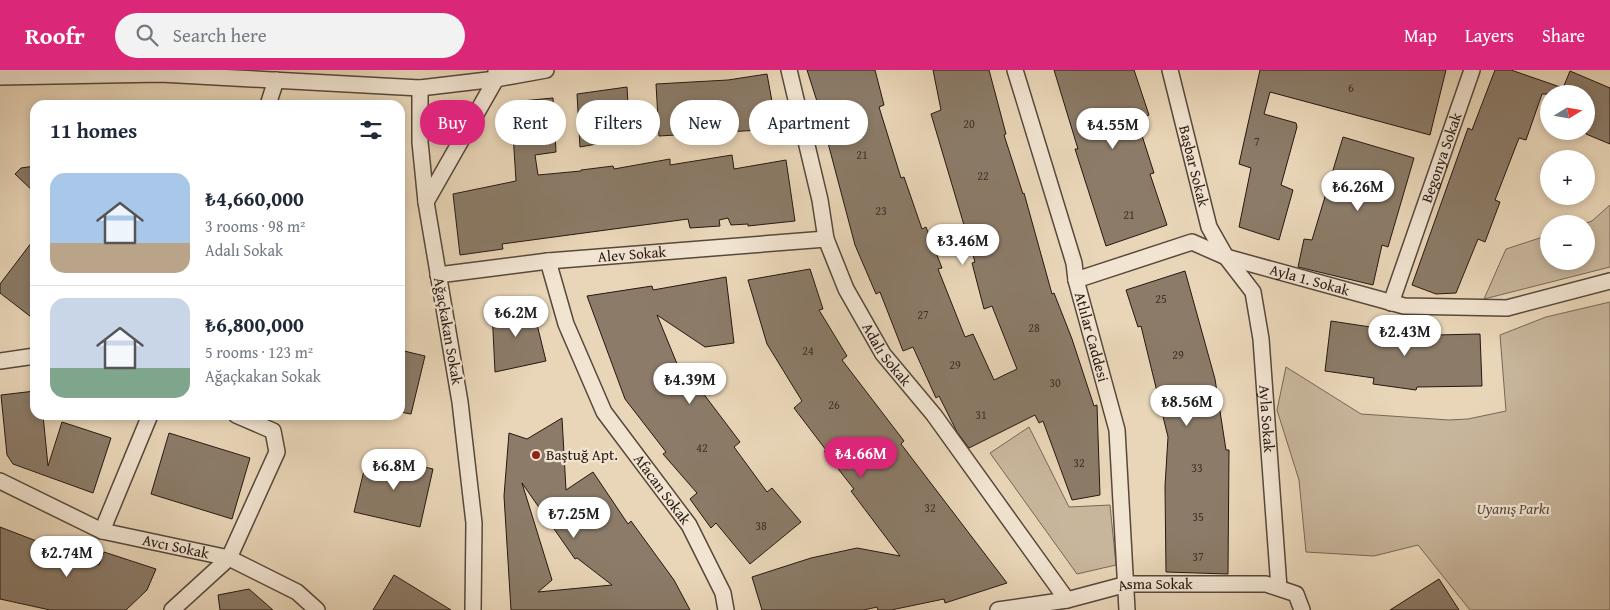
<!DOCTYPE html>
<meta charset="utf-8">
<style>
body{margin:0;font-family:"Gentium Book Plus",serif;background:#f2f2f3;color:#1f2937;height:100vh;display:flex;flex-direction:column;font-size:19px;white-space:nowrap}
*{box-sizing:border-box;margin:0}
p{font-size:16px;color:#747a83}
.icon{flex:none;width:28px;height:28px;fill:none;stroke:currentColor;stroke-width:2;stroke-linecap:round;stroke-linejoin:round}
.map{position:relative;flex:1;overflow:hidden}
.side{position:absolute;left:30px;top:30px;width:375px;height:320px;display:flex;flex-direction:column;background:#fff;border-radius:15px;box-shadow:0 2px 8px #0003}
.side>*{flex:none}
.hud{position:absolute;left:420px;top:30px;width:475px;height:45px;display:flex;gap:10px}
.needle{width:32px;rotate:79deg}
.buttons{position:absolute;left:1540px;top:15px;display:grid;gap:10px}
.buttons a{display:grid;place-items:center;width:55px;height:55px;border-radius:50%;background:#fff;box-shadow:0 2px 8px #0003;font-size:25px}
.price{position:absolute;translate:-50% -42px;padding:0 11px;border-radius:18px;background:#fff;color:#222;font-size:16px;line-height:32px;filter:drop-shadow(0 1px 2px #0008)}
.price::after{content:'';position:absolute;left:50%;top:30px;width:15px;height:11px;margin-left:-8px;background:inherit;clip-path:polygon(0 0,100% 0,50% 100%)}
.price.current{background:#db2777;color:#fff}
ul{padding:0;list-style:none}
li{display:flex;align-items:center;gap:15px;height:125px;padding:0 20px}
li+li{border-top:1px solid #e0e1e3}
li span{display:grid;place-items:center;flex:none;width:140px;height:100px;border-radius:15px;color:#555}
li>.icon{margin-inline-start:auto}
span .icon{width:60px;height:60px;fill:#fffc;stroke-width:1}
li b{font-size:21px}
h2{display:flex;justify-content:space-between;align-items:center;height:60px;padding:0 20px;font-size:21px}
.tag{padding:0 18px;border-radius:22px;background:#fff;box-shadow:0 2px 8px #0003;font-size:18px;line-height:45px}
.tag.current{background:#db2777;color:#fff}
header{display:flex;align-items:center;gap:30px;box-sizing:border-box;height:70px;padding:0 25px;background:#db2777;color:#fff}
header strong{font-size:24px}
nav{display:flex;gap:28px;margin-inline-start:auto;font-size:18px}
.search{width:350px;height:45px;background:#f2f2f3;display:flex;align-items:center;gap:12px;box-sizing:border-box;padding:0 18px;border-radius:28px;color:#747a83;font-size:19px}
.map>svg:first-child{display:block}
.green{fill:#c8b69c;stroke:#776756}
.building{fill:#8b7b68;stroke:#261811;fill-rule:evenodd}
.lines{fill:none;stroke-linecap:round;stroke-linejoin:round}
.minor-casing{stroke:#57483b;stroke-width:18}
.minor{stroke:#f1e4d1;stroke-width:15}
.poi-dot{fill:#8f2418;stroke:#f1e4d1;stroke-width:2}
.labels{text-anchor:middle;stroke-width:4.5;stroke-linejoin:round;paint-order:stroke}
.number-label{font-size:12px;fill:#3f3127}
.street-label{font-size:15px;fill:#261811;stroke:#f1e4d1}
.poi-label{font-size:15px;fill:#261811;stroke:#f1e4d1;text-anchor:start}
.park-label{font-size:15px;font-style:italic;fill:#57473b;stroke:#f1e4d1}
</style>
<header>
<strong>Roofr</strong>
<div class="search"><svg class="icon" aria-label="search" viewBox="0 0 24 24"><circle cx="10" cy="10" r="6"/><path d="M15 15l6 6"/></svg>Search here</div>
<nav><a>Map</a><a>Layers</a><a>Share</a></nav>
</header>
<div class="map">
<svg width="1610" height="540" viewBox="0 0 1610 540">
<rect width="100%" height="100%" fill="#e9d6b8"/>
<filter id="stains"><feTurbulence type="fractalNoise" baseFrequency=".004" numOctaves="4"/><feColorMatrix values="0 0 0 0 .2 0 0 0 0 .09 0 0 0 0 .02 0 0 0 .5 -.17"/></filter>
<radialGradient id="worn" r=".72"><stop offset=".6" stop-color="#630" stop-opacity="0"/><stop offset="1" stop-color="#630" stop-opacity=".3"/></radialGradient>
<g class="green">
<polygon points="1610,135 1610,197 1484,229 1506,179 1549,165 1549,191 1586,191 1586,154 1584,154 1592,151"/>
<polygon points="1610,232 1610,540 1470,540 1418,475 1374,486 1306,482 1299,410 1277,340 1286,297 1361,344 1449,350 1468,349 1506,341 1500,265 1546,247"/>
<polygon points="1029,357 1069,437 1110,435 1116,495 1077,504 990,383"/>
</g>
<g class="building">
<polygon points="807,0 875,0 884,35 879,37 901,108 904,107 922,159 926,157 942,198 938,199 965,267 973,264 994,310 1017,299 992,236 984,239 972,193 975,192 931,44 941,40 933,0 989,0 1006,64 1004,65 1023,124 1024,123 1052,224 1054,223 1072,269 1094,336 1097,335 1100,425 1072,430 1043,351 1039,353 1035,345 969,378 957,362 939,326 936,328 913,277 903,281 880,222 876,224 855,175 828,73 830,72"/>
<polygon points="1054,0 1134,0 1149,45 1137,50 1154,103 1150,104 1167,155 1106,176 1075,79 1078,79"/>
<polygon points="1260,0 1446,0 1430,65 1270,22 1264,44 1296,53 1297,57 1281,115 1293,120 1279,170 1239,157 1251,98 1239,94"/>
<polygon points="1495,0 1511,0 1563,18 1570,1 1610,18 1610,74 1586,64 1586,24 1542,24 1526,70 1519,68 1495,130 1500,132 1485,172 1478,169 1456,223 1436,224 1412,215 1468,58 1472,60"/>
<polygon points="767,4 777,59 659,66 656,14 728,10"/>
<polygon points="627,17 630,68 580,77 577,24"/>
<polygon points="553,28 556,82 535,85 538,105 581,101 581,100 613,96 614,99 670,89 670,95 732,85 734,99 786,90 795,151 748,156 748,154 731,155 728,148 719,150 720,156 690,158 688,149 502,174 503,179 460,185 453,124 516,111 511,32"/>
<polygon points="1343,67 1414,88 1388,177 1382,175 1373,215 1298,197 1304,169 1312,170"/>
<polygon points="35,96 35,123 15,104 21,98"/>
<polygon points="35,168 35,250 0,223 0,214"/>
<polygon points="810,199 823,239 819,240 847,286 842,290 904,371 901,374 1007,513 945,533 944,529 891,540 878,540 877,537 864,540 762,540 752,507 811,488 857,478 900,486 851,421 854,419 824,381 826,380 794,338 802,331 767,274 748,210"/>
<polygon points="1185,201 1215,309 1226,380 1229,380 1228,504 1166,502 1165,416 1168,367 1141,256 1138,257 1126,220"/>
<polygon points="726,207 734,273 705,277 657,245 680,301 684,298 740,372 734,377 767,422 772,418 801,452 750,494 716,453 711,458 690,429 697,423 663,384 666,382 625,329 587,226 652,216 653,220"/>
<polygon points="532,234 546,291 495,302 492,240"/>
<polygon points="1331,251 1436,267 1436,265 1480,264 1482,316 1417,317 1416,320 1373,314 1374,308 1325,301"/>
<polygon points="400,280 425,286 411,344 400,342"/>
<polygon points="35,321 35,345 43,345 48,396 62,352 111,368 93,423 13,394 7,385 1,325"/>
<path d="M562 348 566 420 593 402 628 454 631 451 674 510 690 540H511L504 426 509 363 527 369ZM522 413 575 489 577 488 612 515 538 522 552 510Z"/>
<polygon points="169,363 250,388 232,449 151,424"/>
<polygon points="368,384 433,399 420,457 354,442"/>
<polygon points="0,457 99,495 104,482 156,499 147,520 126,540 50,540 0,529"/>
<polygon points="394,505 451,540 373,540"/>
<polygon points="1439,509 1459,540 1390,540"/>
<polygon points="249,519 273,540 220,540 218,525"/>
</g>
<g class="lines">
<g class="minor-casing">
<g id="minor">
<path id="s1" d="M789 0 820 130 826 169 846 219 883 284 934 345 1067 530"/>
<path id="s2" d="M1015 0 1074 193 1076 210 1117 360 1127 540"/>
<path id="s3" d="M1170 0 1209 157 1226 187 1253 222 1261 269 1279 518"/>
<polyline points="0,7 161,4 420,18 496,9 546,0"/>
<polyline points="420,18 420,72 426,132"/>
<polyline points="268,35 276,10"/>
<path id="s4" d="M548 191 566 254 604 342 689 455 723 523 726 540"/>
<path id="s5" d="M438 205 548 191 826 169"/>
<path id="s6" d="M1076 210 1192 172 1226 187 1404 236 1507 238 1610 211"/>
<path id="s7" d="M1391 233 1472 0"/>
<polyline points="0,291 35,286"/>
<path id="s8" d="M0 411 102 461 229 488 297 522 317 540"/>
<polyline points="102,461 150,345"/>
<polyline points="172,540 229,488 277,382 273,361 236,345"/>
<polyline points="473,540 474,453 460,332 426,132 496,9 496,0"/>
<path id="s9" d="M998 540 1067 530 1127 514H1266L1296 524 1302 540"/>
</g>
</g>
<use href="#minor" class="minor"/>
</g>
<circle class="poi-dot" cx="536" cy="385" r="5"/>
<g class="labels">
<g class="number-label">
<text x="1351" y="22">6</text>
<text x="969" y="58">20</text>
<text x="1257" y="76">7</text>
<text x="862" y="89">21</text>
<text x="983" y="110">22</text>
<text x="881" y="145">23</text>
<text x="1129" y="149">21</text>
<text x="1161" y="233">25</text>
<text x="923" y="249">27</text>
<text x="1034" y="262">28</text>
<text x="808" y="285">24</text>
<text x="1178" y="289">29</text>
<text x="955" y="299">29</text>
<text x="1055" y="317">30</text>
<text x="834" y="339">26</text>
<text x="981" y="349">31</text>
<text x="702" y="382">42</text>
<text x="1079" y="397">32</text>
<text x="1197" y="402">33</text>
<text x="930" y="442">32</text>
<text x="1198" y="451">35</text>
<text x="761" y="460">38</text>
<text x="1198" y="491">37</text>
</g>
<g class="street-label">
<text dy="5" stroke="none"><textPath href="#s7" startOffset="154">Begonya Sokak</textPath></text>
<text dy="5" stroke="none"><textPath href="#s3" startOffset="99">Başbar Sokak</textPath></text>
<text dy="5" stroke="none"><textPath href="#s5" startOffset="195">Alev Sokak</textPath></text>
<text dy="5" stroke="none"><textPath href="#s6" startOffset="246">Ayla 1. Sokak</textPath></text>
<text transform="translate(448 261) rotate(80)" y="5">Ağaçkakan Sokak</text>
<text dy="5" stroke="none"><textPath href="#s2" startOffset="278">Atlılar Caddesi</textPath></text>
<text dy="5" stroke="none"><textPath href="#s1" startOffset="304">Adalı Sokak</textPath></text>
<text dy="5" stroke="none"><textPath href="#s3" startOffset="368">Ayla Sokak</textPath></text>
<text dy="5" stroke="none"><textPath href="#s4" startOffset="258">Afacan Sokak</textPath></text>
<text dy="5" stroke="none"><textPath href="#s8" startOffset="189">Avcı Sokak</textPath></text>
<text dy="5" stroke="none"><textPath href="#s9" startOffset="160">Asma Sokak</textPath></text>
</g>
<g class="poi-label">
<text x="546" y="390">Baştuğ Apt.</text>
</g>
<g class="park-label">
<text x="1513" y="444">Uyanış Parkı</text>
</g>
</g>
<rect width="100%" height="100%" filter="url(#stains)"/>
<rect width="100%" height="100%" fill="url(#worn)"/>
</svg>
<div class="buttons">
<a><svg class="needle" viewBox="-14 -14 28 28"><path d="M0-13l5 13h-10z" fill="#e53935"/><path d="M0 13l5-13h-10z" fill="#747a83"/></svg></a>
<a>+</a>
<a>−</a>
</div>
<b class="price" style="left:1113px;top:80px">₺4.55M</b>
<b class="price" style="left:1358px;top:142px">₺6.26M</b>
<b class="price" style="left:963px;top:196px">₺3.46M</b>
<b class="price" style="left:516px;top:268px">₺6.2M</b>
<b class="price" style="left:1405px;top:287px">₺2.43M</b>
<b class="price" style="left:690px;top:335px">₺4.39M</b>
<b class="price" style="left:1187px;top:357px">₺8.56M</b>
<b class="price current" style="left:861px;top:409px">₺4.66M</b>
<b class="price" style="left:394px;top:421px">₺6.8M</b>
<b class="price" style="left:574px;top:469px">₺7.25M</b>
<b class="price" style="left:67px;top:508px">₺2.74M</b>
<div class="hud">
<a class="tag current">Buy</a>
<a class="tag">Rent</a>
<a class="tag">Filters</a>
<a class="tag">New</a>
<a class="tag">Apartment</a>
</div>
<section class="side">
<h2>11 homes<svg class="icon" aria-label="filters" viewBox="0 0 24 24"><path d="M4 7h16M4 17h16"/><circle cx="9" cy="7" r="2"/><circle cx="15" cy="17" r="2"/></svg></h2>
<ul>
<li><span style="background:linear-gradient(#a9c7e8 70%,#b9a48a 0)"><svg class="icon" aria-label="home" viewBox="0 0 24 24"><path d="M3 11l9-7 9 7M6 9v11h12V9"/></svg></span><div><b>₺4,660,000</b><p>3 rooms · 98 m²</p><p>Adalı Sokak</p></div></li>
<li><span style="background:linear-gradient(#c9d6e8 70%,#7fa58c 0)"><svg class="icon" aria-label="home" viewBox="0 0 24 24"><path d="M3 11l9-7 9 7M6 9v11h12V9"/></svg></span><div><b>₺6,800,000</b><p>5 rooms · 123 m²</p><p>Ağaçkakan Sokak</p></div></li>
</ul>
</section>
</div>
